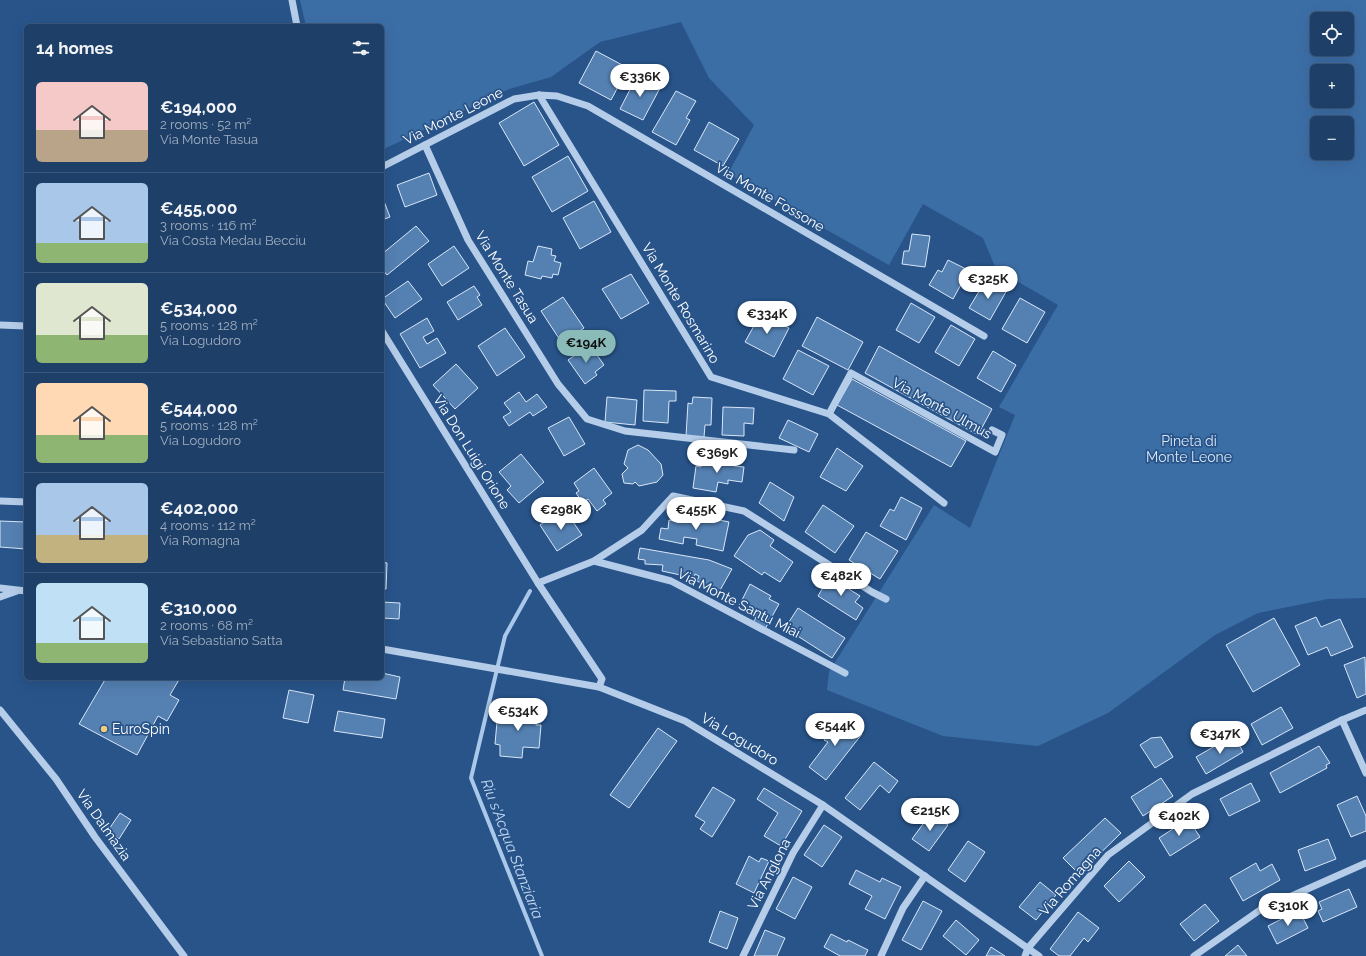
<!DOCTYPE html>
<meta charset="utf-8">
<style>
body{margin:0;font-family:Raleway,sans-serif;background:#26466e;color:#f1f3f6;height:100vh;display:flex;flex-direction:column;font-size:15px;white-space:nowrap}
*{box-sizing:border-box;margin:0}
p{font-size:13px;color:#a1afc0}
.icon{flex:none;width:22px;height:22px;fill:none;stroke:currentColor;stroke-width:2;stroke-linecap:round;stroke-linejoin:round}
.map{position:relative;flex:1;overflow:hidden}
.sheet{position:absolute;left:24px;top:24px;width:360px;height:656px;display:flex;flex-direction:column;background:#1e3f68;border-radius:6px;box-shadow:0 4px 16px #0002,0 0 0 1px #3c587c}
.sheet>*{flex:none}
.fabs{position:absolute;left:1310px;top:12px;display:grid;gap:8px}
.fabs a{display:grid;place-items:center;width:44px;height:44px;border-radius:6px;background:#1e3f68;box-shadow:0 4px 16px #0002,0 0 0 1px #3c587c;font-size:20px}
.price{position:absolute;translate:-50% -34px;padding:0 9px;border-radius:14px;background:#fff;color:#222;font-size:13px;line-height:26px;filter:drop-shadow(0 1px 2px #0008)}
.price::after{content:'';position:absolute;left:50%;top:24px;width:12px;height:9px;margin-left:-6px;background:inherit;clip-path:polygon(0 0,100% 0,50% 100%)}
.price.on{background:#8bbbb9;color:#111}
ul{padding:0;list-style:none}
li{display:flex;align-items:center;gap:12px;height:100px;padding:0 12px}
li+li{border-top:1px solid #3c587c}
li span{display:grid;place-items:center;flex:none;width:112px;height:80px;border-radius:6px;color:#555}
li>.icon{margin-inline-start:auto}
span .icon{width:48px;height:48px;fill:#fffc;stroke-width:1}
li b{font-size:17px}
h2{display:flex;justify-content:space-between;align-items:center;height:48px;padding:0 12px;font-size:17px}
.map>svg:first-child{display:block}
.green{fill:#3c6ea6;fill-rule:evenodd}
.lines{fill:none;stroke-linecap:round;stroke-linejoin:round}
.stream{stroke:#aac8e9;stroke-width:4}
.building{fill:#5480b2;stroke:#d9e7f7}
.minor{stroke:#b5cde9;stroke-width:7}
.poi-dot{fill:#f1cd7b;stroke:#28548a;stroke-width:1.5}
.labels{text-anchor:middle;stroke-width:3.5;stroke-linejoin:round;paint-order:stroke}
.street-label{font-size:14px;fill:#fff;stroke:#28548a}
.park-label{font-size:14px;fill:#d9e7f7;stroke:#28548a}
.poi-label{font-size:14px;fill:#fff;stroke:#28548a;text-anchor:start}
.water-label{font-size:15px;font-style:italic;fill:#c1d7f0;stroke:#28548a}
</style>
<div class="map">
<svg width="1366" height="956" viewBox="0 0 1366 956">
<rect width="100%" height="100%" fill="#28548a"/>
<path class="green" d="M300 0H1366V598L1328 599 1258 613 1215 635 1108 713 1038 746 943 736 827 690 829 672 934 505 970 528 1015 415 999 407 1058 305 996 269 983 238 923 204 889 265 728 174 754 125 709 78 681 22 600 42 551 77 509 89 382 150V26H306ZM1317 19H1347V49H1317ZM1317 71H1347V101H1317ZM1317 123H1347V153H1317Z"/>
<g class="lines">
<polyline class="stream" points="530,591 505,636 471,778 542,956"/>
</g>
<g class="building">
<polygon points="596,51 628,68 611,100 579,83"/>
<polygon points="637,76 660,88 643,120 620,109"/>
<polygon points="676,91 696,101 686,118 690,120 676,145 652,132"/>
<polygon points="534,102 559,145 524,166 499,123"/>
<polygon points="709,122 739,139 723,166 694,150"/>
<polygon points="568,156 588,191 552,212 532,177"/>
<polygon points="429,173 437,195 405,207 397,185"/>
<polygon points="382,196 390,217 382,220"/>
<polygon points="594,201 611,232 580,249 563,218"/>
<polygon points="416,226 429,241 387,275 382,269 382,254"/>
<polygon points="912,234 930,236 925,267 902,264 904,251 909,251"/>
<polygon points="454,246 469,268 442,286 428,264"/>
<polygon points="538,246 552,249 551,255 556,256 554,261 561,263 558,275 553,274 552,278 542,276 541,279 525,275 528,261 533,262"/>
<polygon points="948,260 966,269 961,277 964,279 953,299 929,285 938,270 942,272"/>
<polygon points="631,274 649,303 621,319 602,289"/>
<polygon points="408,281 422,299 395,318 382,299"/>
<polygon points="992,282 1007,290 990,320 969,308 984,283 990,286"/>
<polygon points="474,286 480,295 477,297 482,305 458,320 447,302"/>
<polygon points="563,297 584,328 562,343 541,311"/>
<polygon points="1020,298 1045,312 1027,343 1002,329"/>
<polygon points="911,303 935,317 919,343 896,330"/>
<polygon points="761,313 789,328 774,357 745,342"/>
<polygon points="817,317 863,342 848,370 802,346"/>
<polygon points="427,318 434,331 423,337 427,344 437,338 446,353 420,368 400,334"/>
<polygon points="951,325 975,339 959,366 935,352"/>
<polygon points="505,328 525,357 497,376 478,346"/>
<polygon points="590,345 604,365 595,372 597,375 585,384 568,360"/>
<polygon points="879,346 992,409 978,435 865,373"/>
<polygon points="798,350 829,366 813,395 783,379"/>
<polygon points="993,351 1016,365 1001,392 977,378"/>
<polygon points="456,364 478,388 455,409 433,385"/>
<polygon points="852,379 966,441 951,467 837,405"/>
<polygon points="644,390 676,391 676,401 669,401 668,423 643,421"/>
<polygon points="519,392 526,402 537,394 547,407 533,416 530,412 509,426 503,417 511,412 504,403"/>
<polygon points="607,397 637,400 635,425 605,422"/>
<polygon points="693,397 712,398 711,425 705,425 704,437 686,436 688,403 692,404"/>
<polygon points="723,407 754,408 753,424 744,423 744,436 722,435"/>
<polygon points="569,417 585,444 564,456 548,428"/>
<polygon points="788,420 818,434 809,452 779,438"/>
<polygon points="638,445 648,450 661,464 663,475 657,482 639,486 635,482 633,484 624,483 622,474 628,468 624,464 628,450"/>
<polygon points="837,448 863,466 846,491 820,477"/>
<polygon points="521,454 544,482 519,503 507,490 511,486 499,472"/>
<polygon points="719,458 735,460 734,466 744,467 742,482 728,480 728,484 718,482 716,492 693,488 696,466 701,467 703,459 719,461"/>
<polygon points="594,468 612,493 603,500 606,504 597,511 588,499 583,503 576,493 579,491 574,483"/>
<polygon points="770,482 794,497 784,521 759,503"/>
<polygon points="901,497 922,508 906,540 880,526 890,509 894,511"/>
<polygon points="823,505 854,526 835,553 805,532"/>
<polygon points="676,511 729,522 723,551 696,545 697,539 684,537 683,544 659,539 661,528 668,529 669,520 674,521"/>
<polygon points="559,512 562,517 567,513 582,535 557,551 540,525"/>
<polygon points="0,521 26,522 26,549 0,547"/>
<polygon points="760,530 774,540 770,546 793,562 780,582 764,572 762,575 734,556 748,535"/>
<polygon points="866,532 898,551 880,579 849,560"/>
<polygon points="640,548 709,560 732,569 719,592 697,581 699,576 695,574 694,578 662,571 663,565 645,564 645,560 638,559"/>
<polygon points="382,562 387,563 386,589 382,589"/>
<polygon points="827,575 860,596 855,602 863,608 856,620 818,596 824,586 822,584"/>
<polygon points="750,584 771,596 769,599 779,604 765,629 753,622 756,618 738,608"/>
<polygon points="382,602 400,603 399,619 382,618"/>
<polygon points="798,608 845,638 832,658 785,628"/>
<polygon points="1316,617 1321,627 1340,619 1353,647 1331,656 1327,647 1308,655 1295,626"/>
<polygon points="1274,618 1300,665 1253,692 1226,645"/>
<polygon points="1365,657 1366,694 1357,698 1344,665"/>
<polygon points="382,673 400,677 396,699 343,690 345,678 382,678"/>
<polygon points="106,678 180,678 170,695 179,700 167,721 158,716 137,755 79,724"/>
<polygon points="289,690 314,695 308,723 283,718"/>
<polygon points="509,706 537,709 536,725 541,725 539,748 523,747 522,758 500,756 500,745 495,744 497,722 508,723"/>
<polygon points="1281,707 1293,728 1262,745 1251,724"/>
<polygon points="338,711 385,719 382,738 334,731"/>
<polygon points="838,715 862,734 826,780 809,767 828,742 824,740 834,728 830,725"/>
<polygon points="658,728 677,741 629,808 610,795"/>
<polygon points="1234,735 1243,752 1206,774 1196,757"/>
<polygon points="1161,737 1173,757 1155,768 1140,745 1151,738"/>
<polygon points="1319,746 1330,763 1326,765 1327,768 1280,793 1270,773"/>
<polygon points="874,762 898,781 889,793 880,785 860,810 845,798"/>
<polygon points="1161,778 1173,796 1143,816 1131,797"/>
<polygon points="1251,783 1260,801 1229,816 1220,799"/>
<polygon points="713,787 735,800 712,837 700,829 705,822 695,816"/>
<polygon points="764,788 802,811 781,846 764,836 778,813 757,799"/>
<polygon points="1357,796 1366,816 1366,831 1351,837 1337,805"/>
<polygon points="120,813 131,820 119,839 107,832"/>
<polygon points="931,813 948,825 929,851 912,839"/>
<polygon points="1105,818 1121,833 1079,874 1063,858"/>
<polygon points="1188,819 1200,837 1170,856 1159,838"/>
<polygon points="824,825 842,837 822,867 804,855"/>
<polygon points="1328,839 1336,859 1305,871 1298,850"/>
<polygon points="968,841 985,852 965,882 948,870"/>
<polygon points="749,856 759,862 761,858 769,861 754,893 736,884"/>
<polygon points="1129,861 1145,877 1119,902 1104,886"/>
<polygon points="1256,863 1260,871 1272,864 1280,880 1243,901 1230,878"/>
<polygon points="856,870 880,882 882,878 901,887 885,919 865,909 872,896 849,884"/>
<polygon points="793,877 812,887 795,919 776,909"/>
<polygon points="1040,882 1056,895 1036,920 1019,907"/>
<polygon points="1349,889 1357,907 1323,922 1318,911 1322,909 1319,902"/>
<polygon points="923,901 942,911 921,950 902,940"/>
<polygon points="1205,904 1219,921 1194,941 1180,924"/>
<polygon points="1299,910 1308,928 1277,944 1268,926"/>
<polygon points="720,911 738,918 727,949 709,942"/>
<polygon points="1078,912 1099,928 1088,942 1084,938 1070,956 1059,956 1050,949"/>
<polygon points="956,920 979,940 966,955 943,936"/>
<polygon points="765,930 785,938 777,956 754,956"/>
<polygon points="831,934 847,942 848,940 868,950 865,956 840,956 824,947"/>
<polygon points="1238,945 1247,956 1225,956"/>
<polygon points="991,947 1005,956 986,956"/>
</g>
<g class="lines">
<g class="minor">
<polyline points="292,0 297,26"/>
<polyline points="539,95 711,377 829,414 944,503"/>
<polyline points="425,145 468,240 558,384 587,419 625,431 794,450"/>
<polyline points="382,167 514,99 539,95 557,96 588,106 984,336"/>
<polyline points="0,325 26,326"/>
<polyline points="382,331 538,583 602,679 599,687"/>
<polyline points="829,414 851,373 995,452 1002,435 992,430"/>
<polyline points="0,501 26,502"/>
<polyline points="594,561 671,581 845,673"/>
<polyline points="538,583 594,561 642,530 673,496 744,511 872,592 886,599"/>
<polyline points="0,588 26,591"/>
<polyline points="0,597 17,591"/>
<polyline points="382,649 599,687 685,721 823,805 1039,956"/>
<polyline points="0,710 56,779 95,837 184,956"/>
<polyline points="1342,720 1366,773"/>
<polyline points="743,956 793,853 823,805"/>
<polyline points="881,956 903,908 925,876"/>
<polyline points="1025,956 1028,948 1108,855 1192,794 1342,720 1366,710"/>
<polyline points="1194,956 1260,910 1366,863"/>
</g>
</g>
<circle class="poi-dot" cx="104" cy="729" r="4"/>
<g class="labels">
<g class="street-label">
<text transform="translate(453 116) rotate(-27)" y="5">Via Monte Leone</text>
<text transform="translate(770 197) rotate(30)" y="5">Via Monte Fossone</text>
<text transform="translate(507 277) rotate(58)" y="5">Via Monte Tasua</text>
<text transform="translate(681 303) rotate(59)" y="5">Via Monte Rosmarino</text>
<text transform="translate(942 408) rotate(29)" y="5">Via Monte Ulmus</text>
<text transform="translate(472 452) rotate(58)" y="5">Via Don Luigi Orione</text>
<text transform="translate(739 603) rotate(27)" y="5">Via Monte Santu Miai</text>
<text transform="translate(740 739) rotate(31)" y="5">Via Logudoro</text>
<text transform="translate(104 825) rotate(55)" y="5">Via Dalmazia</text>
<text transform="translate(769 874) rotate(-63)" y="5">Via Anglona</text>
<text transform="translate(1070 881) rotate(-49)" y="5">Via Romagna</text>
</g>
<g class="park-label">
<text x="1189" y="446">Pineta di<tspan x="1189" dy="16">Monte Leone</tspan></text>
</g>
<g class="poi-label">
<text x="112" y="734">EuroSpin</text>
</g>
<g class="water-label">
<text transform="translate(512 849) rotate(69)" y="5">Riu s'Acqua Stanziaria</text>
</g>
</g>
</svg>
<div class="fabs">
<a><svg class="icon" aria-label="locate" viewBox="0 0 24 24"><circle cx="12" cy="12" r="6"/><path d="M12 2v4M12 18v4M2 12h4M18 12h4"/></svg></a>
<a>+</a>
<a>−</a>
</div>
<b class="price" style="left:640px;top:98px">€336K</b>
<b class="price" style="left:988px;top:300px">€325K</b>
<b class="price" style="left:767px;top:335px">€334K</b>
<b class="price on" style="left:586px;top:364px">€194K</b>
<b class="price" style="left:717px;top:474px">€369K</b>
<b class="price" style="left:561px;top:531px">€298K</b>
<b class="price" style="left:696px;top:531px">€455K</b>
<b class="price" style="left:841px;top:597px">€482K</b>
<b class="price" style="left:518px;top:732px">€534K</b>
<b class="price" style="left:835px;top:747px">€544K</b>
<b class="price" style="left:1220px;top:755px">€347K</b>
<b class="price" style="left:930px;top:832px">€215K</b>
<b class="price" style="left:1179px;top:837px">€402K</b>
<b class="price" style="left:1288px;top:927px">€310K</b>
<section class="sheet">
<h2>14 homes<svg class="icon" aria-label="filters" viewBox="0 0 24 24"><path d="M4 7h16M4 17h16"/><circle cx="9" cy="7" r="2"/><circle cx="15" cy="17" r="2"/></svg></h2>
<ul>
<li><span style="background:linear-gradient(#f6c9c9 60%,#b9a48a 0)"><svg class="icon" aria-label="home" viewBox="0 0 24 24"><path d="M3 11l9-7 9 7M6 9v11h12V9"/></svg></span><div><b>€194,000</b><p>2 rooms · 52 m²</p><p>Via Monte Tasua</p></div></li>
<li><span style="background:linear-gradient(#a9c7e8 75%,#8fb573 0)"><svg class="icon" aria-label="home" viewBox="0 0 24 24"><path d="M3 11l9-7 9 7M6 9v11h12V9"/></svg></span><div><b>€455,000</b><p>3 rooms · 116 m²</p><p>Via Costa Medau Becciu</p></div></li>
<li><span style="background:linear-gradient(#dfe7d0 65%,#8fb573 0)"><svg class="icon" aria-label="home" viewBox="0 0 24 24"><path d="M3 11l9-7 9 7M6 9v11h12V9"/></svg></span><div><b>€534,000</b><p>5 rooms · 128 m²</p><p>Via Logudoro</p></div></li>
<li><span style="background:linear-gradient(#ffd9b3 65%,#8fb573 0)"><svg class="icon" aria-label="home" viewBox="0 0 24 24"><path d="M3 11l9-7 9 7M6 9v11h12V9"/></svg></span><div><b>€544,000</b><p>5 rooms · 128 m²</p><p>Via Logudoro</p></div></li>
<li><span style="background:linear-gradient(#a9c7e8 65%,#c2b280 0)"><svg class="icon" aria-label="home" viewBox="0 0 24 24"><path d="M3 11l9-7 9 7M6 9v11h12V9"/></svg></span><div><b>€402,000</b><p>4 rooms · 112 m²</p><p>Via Romagna</p></div></li>
<li><span style="background:linear-gradient(#bfe0f5 75%,#8fb573 0)"><svg class="icon" aria-label="home" viewBox="0 0 24 24"><path d="M3 11l9-7 9 7M6 9v11h12V9"/></svg></span><div><b>€310,000</b><p>2 rooms · 68 m²</p><p>Via Sebastiano Satta</p></div></li>
</ul>
</section>
</div>
